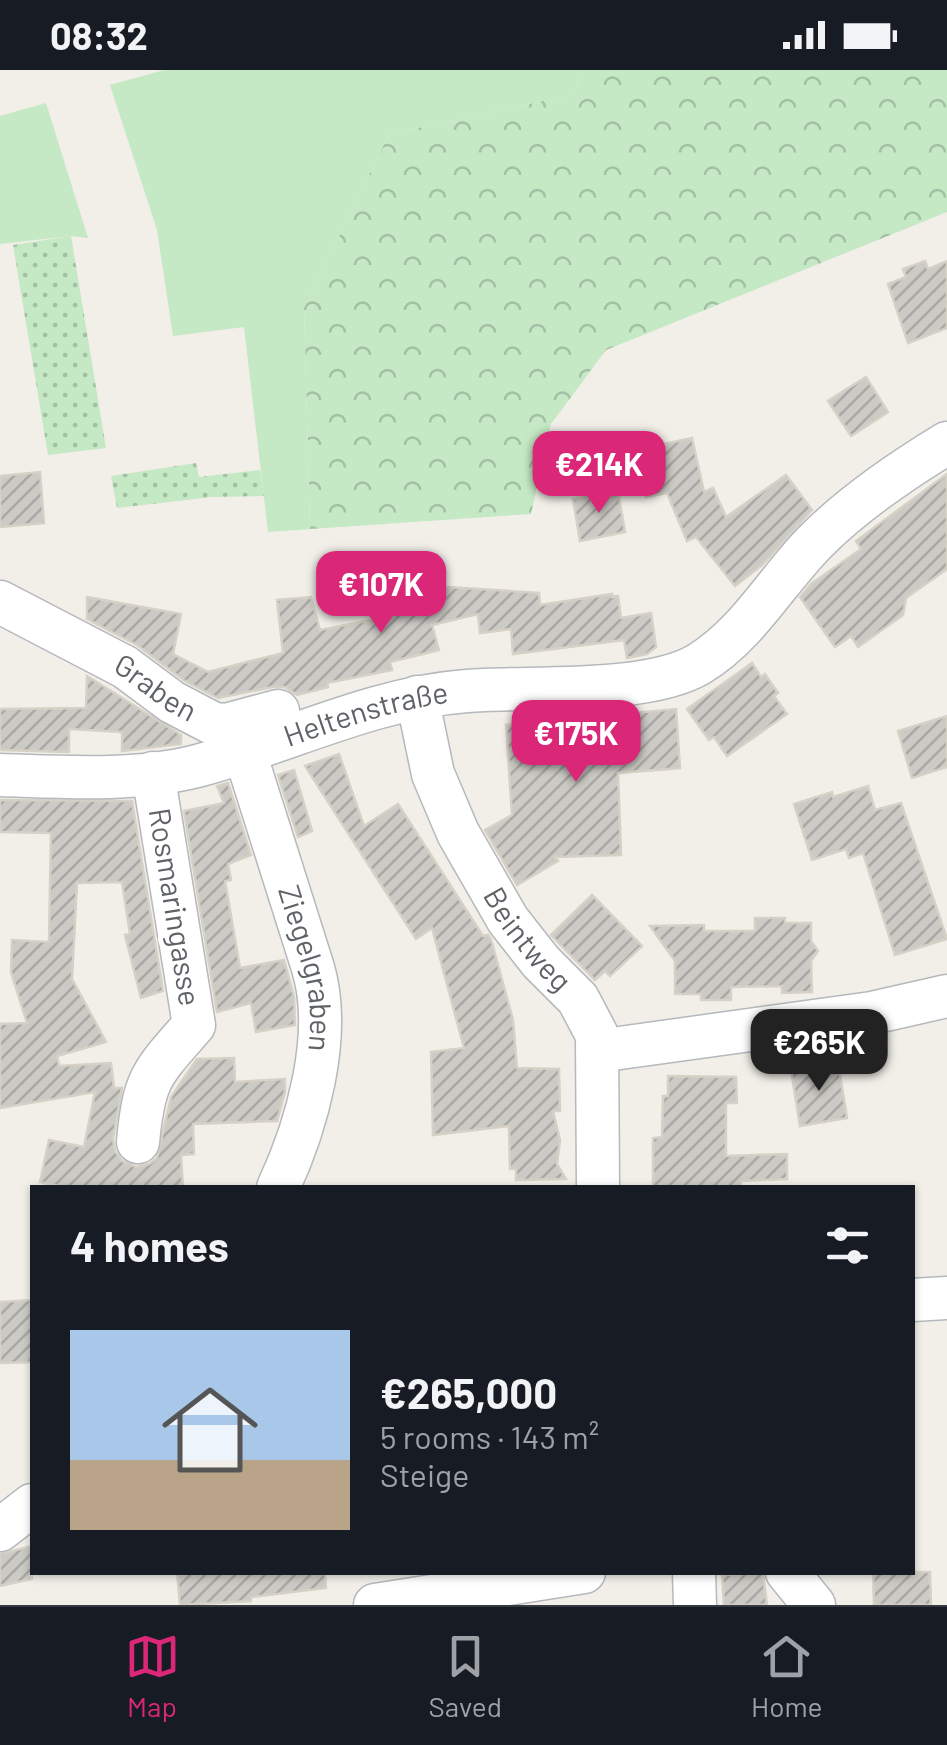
<!DOCTYPE html>
<meta charset="utf-8">
<style>
body{margin:0;font-family:Barlow,sans-serif;background:#20242c;color:#f1f3f6;height:100vh;display:flex;flex-direction:column;font-size:38px;white-space:nowrap}
*{box-sizing:border-box;margin:0}
p{font-size:32px;color:#9ea1a6}
.icon{flex:none;width:55px;height:55px;fill:none;stroke:currentColor;stroke-width:2;stroke-linecap:round;stroke-linejoin:round}
.map{position:relative;flex:1;overflow:hidden}
.side{position:absolute;left:30px;top:1115px;width:885px;height:390px;display:flex;flex-direction:column;background:#171b24;border-radius:0px;box-shadow:0 2px 8px #0004}
.side>*{flex:none}
.price{position:absolute;translate:-50% -85px;padding:0 22px;border-radius:20px;background:#db2777;color:#fff;font-size:32px;line-height:65px;filter:drop-shadow(0 2px 5px #0008)}
.price::after{content:'';position:absolute;left:50%;top:60px;width:30px;height:22px;margin-left:-15px;background:inherit;clip-path:polygon(0 0,100% 0,50% 100%)}
.price.on{background:#222;color:#fff}
ul{padding:0;list-style:none}
li{display:flex;align-items:center;gap:30px;height:250px;padding:0 40px}
li+li{border-top:2px solid #363941}
li span{display:grid;place-items:center;flex:none;width:280px;height:200px;border-radius:0px;color:#555}
li>.icon{margin-inline-start:auto}
span .icon{width:120px;height:120px;fill:#fffc;stroke-width:1}
li b{font-size:42px}
h2{display:flex;justify-content:space-between;align-items:center;height:120px;padding:0 40px;font-size:42px}
.status{display:flex;justify-content:space-between;align-items:center;height:70px;padding:0 50px;background:#171b24;direction:ltr}
.status svg{height:28px;fill:currentColor}
.dock{display:flex;justify-content:space-around;align-items:center;height:140px;border-top:2px solid #363941;background:#171b24;font-size:28px;color:#9ea1a6}
.dock a{display:grid;justify-items:center;gap:5px}
.dock .on{color:#db2777}
.map>svg:first-child{display:block}
.grass{fill:url(#grass-dots)}
.forest{fill:url(#forest-crowns)}
.garden{fill:#c5e8c5}
.building{fill:url(#building-hatch);stroke:#d6d1c6;stroke-width:2.5}
.lines{fill:none;stroke-linecap:round;stroke-linejoin:round}
.minor-casing{stroke:#b5b8bc;stroke-width:45}
.minor{stroke:#fff;stroke-width:42}
.labels{text-anchor:middle;stroke-width:10;stroke-linejoin:round;paint-order:stroke}
.street-label{font-size:30px;fill:#5f6368;stroke:#fff}
</style>
<div class="status"><b>08:32</b><svg viewBox="0 0 49 12"><path d="M0 12V9h3v3zM5 12V6h3v6zM10 12V3h3v9zM15 12V0h3v12zM26 1h20v11H26zM47 4h2v5h-2z"/></svg></div>
<div class="map">
<svg width="947" height="1535" viewBox="0 0 947 1535">
<defs>
<pattern id="grass-dots" width="8" height="8" patternUnits="userSpaceOnUse" patternTransform="scale(2.5)"><rect width="8" height="8" fill="#c5e8c5"/><path d="M2 2h.1M6 6h.1" fill="none" stroke="#a3c0a4" stroke-width="1.8" stroke-linecap="round"/></pattern>
<pattern id="forest-crowns" width="20" height="18" patternUnits="userSpaceOnUse" patternTransform="scale(2.5)"><rect width="20" height="18" fill="#c5e8c5"/><path d="M2 6a3 3 0 1 1 6 0M12 15a3 3 0 1 1 6 0" fill="none" stroke="#a3c0a4"/></pattern>
<pattern id="building-hatch" width="6" height="6" patternUnits="userSpaceOnUse" patternTransform="scale(2.5)"><rect width="6" height="6" fill="#cccac5"/><path d="M-1 1l2-2M0 6l6-6M5 7l2-2" fill="none" stroke="#a9a8a4"/></pattern>
</defs>
<rect width="100%" height="100%" fill="#f1efe8"/>
<g class="grass">
<polygon points="71,166 106,378 48,385 13,175"/>
<polygon points="196,393 199,407 260,400 264,426 212,427 117,438 111,406"/>
</g>
<polygon class="forest" points="580,0 947,0 947,142 606,280 551,354 531,444 310,459 304,238 389,64 575,24"/>
<g class="garden">
<polygon points="164,0 580,0 575,24 389,64 304,238 310,459 268,462 244,257 173,266 157,160 110,15"/>
<polygon points="46,33 88,168 71,166 0,174 0,46"/>
</g>
<g class="building">
<polygon points="925,191 928,199 947,191 947,258 908,273 888,214 906,207 903,199"/>
<polygon points="866,307 888,342 851,366 828,331"/>
<polygon points="692,368 704,422 713,418 726,447 786,405 812,440 762,495 735,516 696,467 687,471 667,423 646,427 636,380"/>
<polygon points="40,402 44,453 0,457 0,406"/>
<polygon points="947,404 947,499 906,528 903,545 858,577 851,566 835,577 800,527 811,514 861,479 856,471"/>
<polygon points="618,421 625,462 580,471 573,429"/>
<polygon points="448,517 539,523 540,535 612,524 612,527 618,526 621,548 651,543 656,577 647,584 627,588 624,570 513,584 511,559 480,563 478,544 432,555 439,580 390,592 392,600 327,613 328,617 297,625 285,617 272,617 218,628 185,611 137,575 87,549 87,527 181,544 173,584 208,602 283,583 277,530 311,527 320,560 396,545 393,530"/>
<polygon points="752,593 761,607 765,604 778,623 774,626 787,644 727,686 714,667 709,670 687,639"/>
<polygon points="87,606 181,665 181,674 122,681 122,662 69,659 69,682 0,680 0,639 86,638"/>
<polygon points="676,639 680,698 618,703 621,785 555,787 558,791 517,815 485,760 512,745 506,655"/>
<polygon points="947,646 947,697 912,708 898,661"/>
<polygon points="339,684 364,756 398,734 483,866 488,865 491,869 513,950 517,998 559,999 560,1041 553,1041 560,1070 557,1094 566,1109 516,1110 516,1099 510,1099 509,1056 433,1065 431,982 464,978 432,858 416,869 305,696"/>
<polygon points="294,700 312,761 298,767 278,705"/>
<polygon points="228,713 251,785 228,794 231,810 225,811 240,898 284,890 294,927 295,955 256,962 251,933 217,942 184,741 224,733 217,716"/>
<polygon points="868,716 875,740 901,733 947,869 895,885 863,783 849,788 846,779 812,790 794,734 832,722 833,727"/>
<polygon points="0,730 132,731 163,921 141,928 125,865 130,864 122,812 77,813 72,909 106,972 57,986 59,996 111,993 114,1018 122,1018 113,1069 115,1081 122,1091 136,1097 149,1094 157,1088 171,1027 197,989 234,988 235,1012 285,1009 285,1022 277,1051 193,1054 194,1084 181,1085 183,1118 68,1118 40,1112 49,1070 84,1077 95,1022 0,1038 0,954 27,953 11,902 12,870 49,872 51,763 0,762"/>
<polygon points="592,825 642,876 610,906 605,901 595,910 551,865"/>
<polygon points="755,848 785,848 785,853 811,853 811,871 818,881 811,891 812,922 782,923 782,916 731,917 731,930 701,930 701,924 675,924 675,891 650,856 704,855 704,861 755,861"/>
<polygon points="838,992 847,1048 800,1056 791,1000"/>
<polygon points="668,1006 736,1007 737,1033 726,1033 726,1086 787,1084 787,1109 741,1111 741,1118 653,1118 653,1068 662,1067 663,1026 668,1026"/>
<polygon points="32,1230 32,1292 0,1293 0,1232"/>
<polygon points="32,1476 32,1509 0,1516 0,1484"/>
<polygon points="177,1502 325,1502 326,1518 251,1527 251,1531 180,1535"/>
<polygon points="873,1502 930,1502 931,1535 874,1535"/>
<polygon points="763,1503 767,1535 724,1535 722,1505"/>
</g>
<g class="lines">
<g class="minor-casing">
<g id="minor">
<path id="s1" d="M0 532 125 597 172 632 214 654 226 655 278 641"/>
<path id="s2" d="M417 627 433 704 458 763 508 850 541 892 578 929 597 965 598 1118"/>
<path id="s3" d="M244 680 313 898C333 965 307 1056 278 1118"/>
<path id="s4" d="M0 705C64 707 134 712 197 696 288 672 372 628 467 621 530 616 647 625 699 594 747 565 775 513 814 473 851 435 901 401 947 373"/>
<polyline points="598,981 872,943 947,926"/>
<path d="M138 1072C144 1007 152 1003 194 955L153 703"/>
<polyline points="912,1230 947,1228"/>
<polyline points="0,1460 32,1435"/>
<polyline points="694,1502 695,1535"/>
<polyline points="787,1502 814,1535"/>
<polyline points="375,1535 584,1502"/>
</g>
</g>
<use href="#minor" class="minor"/>
</g>
<g class="labels">
<g class="street-label">
<text dy="10" stroke="none"><textPath href="#s1" startOffset="178">Graben</textPath></text>
<text dy="10" stroke="none"><textPath href="#s4" startOffset="375">Heltenstraße</textPath></text>
<text transform="translate(174 837) rotate(81)" y="10">Rosmaringasse</text>
<text dy="10" stroke="none"><textPath href="#s2" startOffset="270">Beintweg</textPath></text>
<text dy="10" stroke="none"><textPath href="#s3" startOffset="228">Ziegelgraben</textPath></text>
</g>
</g>
</svg>
<b class="price" style="left:599px;top:446px">€214K</b>
<b class="price" style="left:381px;top:566px">€107K</b>
<b class="price" style="left:576px;top:715px">€175K</b>
<b class="price on" style="left:819px;top:1024px">€265K</b>
<section class="side">
<h2>4 homes<svg class="icon" aria-label="filters" viewBox="0 0 24 24"><path d="M4 7h16M4 17h16"/><circle cx="9" cy="7" r="2"/><circle cx="15" cy="17" r="2"/></svg></h2>
<ul>
<li><span style="background:linear-gradient(#a9c7e8 65%,#b9a48a 0)"><svg class="icon" aria-label="home" viewBox="0 0 24 24"><path d="M3 11l9-7 9 7M6 9v11h12V9"/></svg></span><div><b>€265,000</b><p>5 rooms · 143 m²</p><p>Steige</p></div></li>
</ul>
</section>
</div>
<nav class="dock">
<a class="on"><svg class="icon" aria-label="map" viewBox="0 0 24 24"><path d="M3 6l6-2 6 2 6-2v14l-6 2-6-2-6 2zM9 4v14M15 6v14"/></svg>Map</a>
<a><svg class="icon" aria-label="saved" viewBox="0 0 24 24"><path d="M7 4h10v16l-5-4-5 4z"/></svg>Saved</a>
<a><svg class="icon" aria-label="home" viewBox="0 0 24 24"><path d="M3 11l9-7 9 7M6 9v11h12V9"/></svg>Home</a>
</nav>
